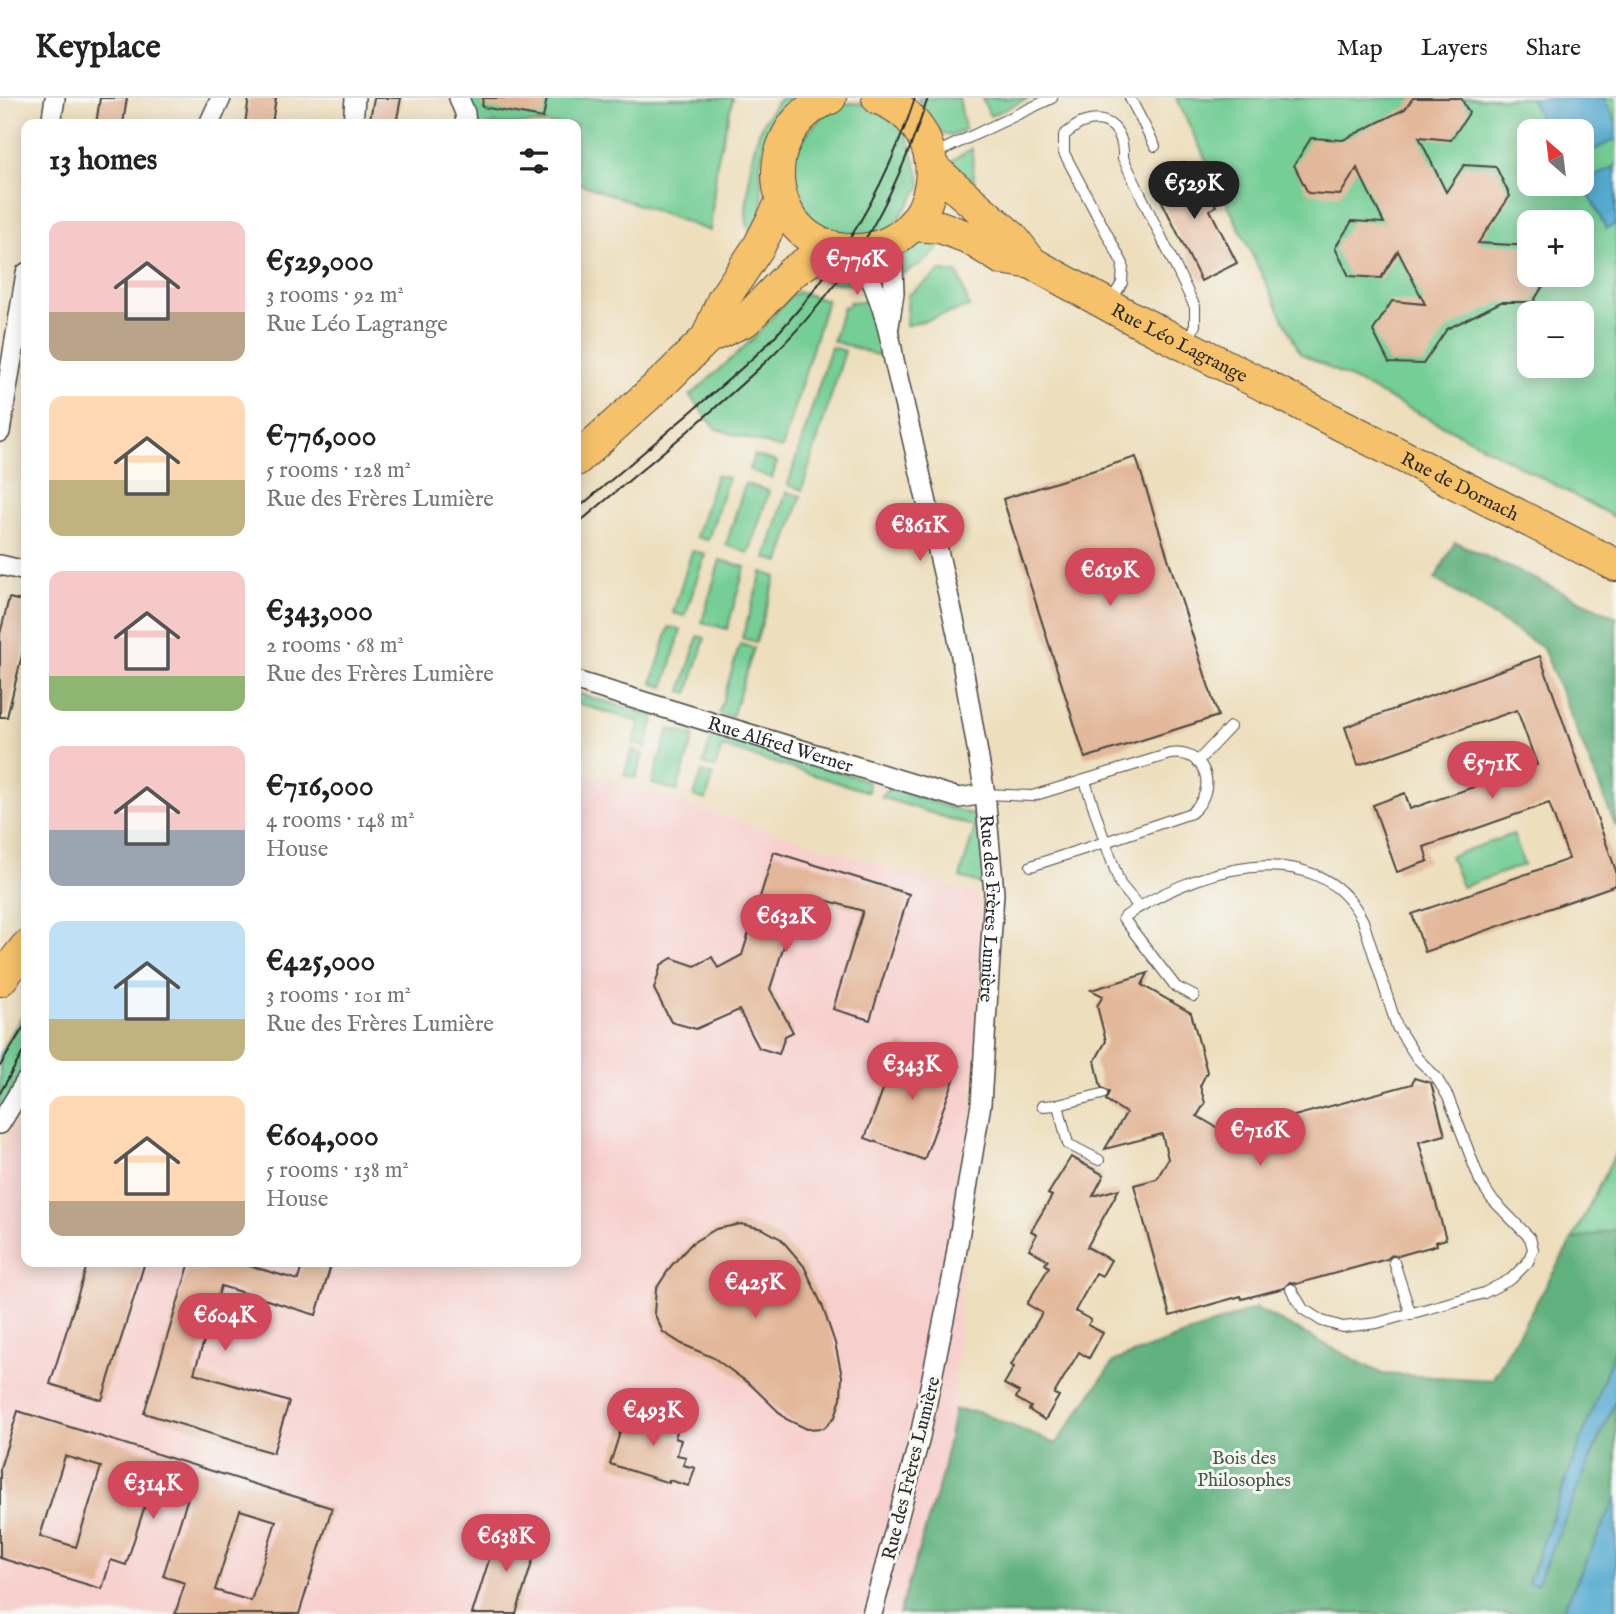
<!DOCTYPE html>
<meta charset="utf-8">
<style>
body{margin:0;font-family:"IM FELL English",serif;background:#f6f6f6;color:#222;height:100vh;display:flex;flex-direction:column;font-size:26px;white-space:nowrap}
*{box-sizing:border-box;margin:0}
p{font-size:23px;color:#767676}
.icon{flex:none;width:38px;height:38px;fill:none;stroke:currentColor;stroke-width:2;stroke-linecap:round;stroke-linejoin:round}
.map{position:relative;flex:1;overflow:hidden}
.panel{position:absolute;left:21px;top:21px;width:560px;height:1148px;display:flex;flex-direction:column;background:#fff;border-radius:14px;box-shadow:0 4px 18px #0003}
.panel>*{flex:none}
.needle{width:46px;rotate:332deg}
.buttons{position:absolute;left:1517px;top:21px;display:grid;gap:14px}
.buttons a{display:grid;place-items:center;width:77px;height:77px;border-radius:14px;background:#fff;box-shadow:0 4px 18px #0003;font-size:35px}
.price{position:absolute;translate:-50% -60px;padding:0 16px;border-radius:24px;background:#d1495b;color:#fff;font-size:23px;line-height:46px;filter:drop-shadow(0 2px 4px #0008)}
.price::after{content:'';position:absolute;left:50%;top:42px;width:21px;height:16px;margin-left:-10px;background:inherit;clip-path:polygon(0 0,100% 0,50% 100%)}
.price.active{background:#222;color:#fff}
ul{padding:0;list-style:none}
li{display:flex;align-items:center;gap:21px;height:175px;padding:0 28px}
li span{display:grid;place-items:center;flex:none;width:196px;height:140px;border-radius:14px;color:#555}
li>.icon{margin-inline-start:auto}
span .icon{width:84px;height:84px;fill:#fffc;stroke-width:1}
li b{font-size:30px}
h2{display:flex;justify-content:space-between;align-items:center;height:84px;padding:0 28px;font-size:30px}
header{display:flex;align-items:center;gap:42px;box-sizing:border-box;height:98px;padding:0 35px;background:#fff;border-bottom:2px solid #e0e0e0}
header strong{font-size:33px}
nav{display:flex;gap:38px;margin-inline-start:auto;font-size:24px}
.map>svg:first-child{display:block}
.built{fill:#f7d0cd}
.green{fill:#75ce95;stroke:#507c60;stroke-width:2;fill-rule:evenodd}
.forest{fill:#60b17e;stroke:#466e54;stroke-width:2}
.water{fill:#54aad0;stroke:#406a7e;stroke-width:2}
.building{fill:#e3b799;fill-rule:evenodd}
.lines{fill:none;stroke-linecap:round;stroke-linejoin:round}
.service-casing{stroke:#484641;stroke-width:12}
.minor-casing{stroke:#484641;stroke-width:22}
.primary-casing{stroke:#484641;stroke-width:34}
.service{stroke:#fff;stroke-width:10}
.minor{stroke:#fff;stroke-width:19}
.primary{stroke:#f5c16b;stroke-width:32}
.tram{stroke:#2b2b2b;stroke-width:2}
.labels{text-anchor:middle;stroke-width:6;stroke-linejoin:round;paint-order:stroke}
.street-label{font-size:19px;fill:#2b2b2b;stroke:#f6f6f2}
.park-label{font-size:19px;fill:#415c4b;stroke:#f6f6f2}
</style>
<header>
<strong>Keyplace</strong>
<nav><a>Map</a><a>Layers</a><a>Share</a></nav>
</header>
<div class="map">
<svg width="1616" height="1516" viewBox="0 0 1616 1516">
<rect width="100%" height="100%" fill="#f6f6f2"/>
<filter id="ink" filterUnits="userSpaceOnUse"><feTurbulence type="fractalNoise" baseFrequency=".0143" numOctaves="2"/><feDisplacementMap in="SourceGraphic" scale="14" xChannelSelector="R" yChannelSelector="G"/><feConvolveMatrix kernelMatrix="1 2 1 2 8 2 1 2 1" color-interpolation-filters="sRGB"/></filter>
<filter id="wash" filterUnits="userSpaceOnUse"><feTurbulence type="fractalNoise" baseFrequency=".00686" numOctaves="4" result="noise"/><feDisplacementMap in="SourceGraphic" scale="28" xChannelSelector="R" yChannelSelector="G"/><feGaussianBlur stdDeviation="1.57" result="paint"/><feColorMatrix in="noise" values="0 0 0 0 0 0 0 0 0 0 0 0 0 0 0 0 0 1.4 0 .05"/><feComposite in="paint" operator="in"/></filter>
<g filter="url(#wash)">
<rect width="100%" height="100%" fill="#eddebc"/>
<polygon class="built" points="576,672 975,796 984,813 954,1312 942,1377 899,1516 0,1516 0,1052 26,1004 26,1164 576,1164"/>
<g class="green">
<polygon points="459,0 733,0 717,64 710,133 576,84 576,26 466,26"/>
<path d="M781 0H795L774 24 765 44 760 66 763 113 750 134C744 121 746 109 748 96 750 60 755 27 781 0Z"/>
<polygon points="917,0 959,0 965,31 952,38 943,36"/>
<polygon points="982,0 1029,0 990,18"/>
<path d="M1176 0H1616V420L1473 343 1300 255ZM1530 33H1582V86H1530ZM1530 124H1582V177H1530ZM1530 215H1582V268H1530Z"/>
<polygon points="850,5 865,6 904,26 922,87 889,134 845,142 797,112 788,57 829,10"/>
<polygon points="972,51 975,95 951,70 954,61"/>
<path d="M948 141 928 161 903 176C898 140 921 142 948 141Z"/>
<path d="M830 165C848 166 856 169 865 186 841 187 825 184 803 175Z"/>
<polygon points="941,173 957,175 960,180 969,209 906,228 908,197"/>
<polygon points="798,194 827,202 782,351 716,331 690,298 753,241 789,199"/>
<polygon points="871,203 883,259 833,243 843,209 849,208 849,204"/>
<polygon points="831,249 845,253 802,392 788,387"/>
<polygon points="754,357 777,364 772,380 749,372"/>
<polygon points="716,377 728,380 708,442 696,439"/>
<polygon points="745,386 769,393 749,455 726,447"/>
<polygon points="786,394 801,398 780,464 766,460"/>
<polygon points="692,453 705,456 685,518 673,515"/>
<polygon points="720,462 745,469 727,531 702,524"/>
<polygon points="762,474 776,479 756,544 742,540"/>
<polygon points="669,529 681,532 664,589 652,585"/>
<polygon points="698,538 705,540 688,595 681,593"/>
<polygon points="740,546 754,550 732,619 719,615"/>
<polygon points="576,595 655,618 646,649 633,646 640,624 576,605"/>
<polygon points="669,631 694,638 677,693 652,685"/>
<polygon points="713,636 863,681 868,685 869,694 722,649 715,670 703,666"/>
<polygon points="632,652 643,656 636,680 624,677"/>
<polygon points="702,674 713,678 706,702 694,698"/>
<polygon points="888,691 893,691 977,718 988,788 960,779 975,729 881,699"/>
<polygon points="1513,736 1524,767 1462,789 1450,758"/>
<polygon points="26,911 26,968 0,1012 0,955"/>
<polygon points="1616,1054 1616,1131 1572,1142"/>
</g>
<g class="forest">
<polygon points="1455,444 1616,519 1616,729 1543,550 1435,481"/>
<polygon points="1616,1131 1616,1248 1528,1485 1537,1486 1616,1301 1616,1400 1561,1516 899,1516 942,1377 954,1312 979,1314 1056,1346 1114,1263 1256,1210 1382,1276 1492,1282 1572,1142"/>
</g>
<g class="water">
<polygon points="1530,0 1604,0 1616,24 1616,41 1582,58 1582,33 1546,33"/>
<polygon points="1616,68 1616,126 1606,131 1583,84"/>
<polygon points="1616,1248 1616,1301 1537,1486 1528,1485"/>
<polygon points="1616,1400 1616,1516 1561,1516"/>
</g>
<g id="blocks">
<g class="building">
<polygon points="100,0 127,0 123,26 96,26"/>
<polygon points="249,0 276,0 272,26 245,26"/>
<polygon points="374,0 401,0 396,26 369,26"/>
<polygon points="483,0 547,0 543,20 482,9"/>
<polygon points="1413,0 1461,0 1469,15 1451,42 1419,39 1446,94 1464,67 1496,69 1510,98 1478,145 1530,148 1530,177 1550,177 1533,204 1501,204 1447,231 1423,266 1389,265 1373,233 1392,203 1425,206 1398,153 1381,180 1349,178 1335,150 1352,123 1384,125 1357,70 1340,97 1308,95 1294,67 1311,40 1343,42 1405,11"/>
<polygon points="1184,64 1189,75 1192,74 1203,96 1209,93 1216,108 1210,112 1237,165 1201,183 1156,91 1158,91 1153,80"/>
<polygon points="1136,359 1218,618 1085,660 1003,401"/>
<polygon points="9,500 26,504 26,541 7,619 0,619 0,536"/>
<polygon points="1540,558 1616,773 1616,787 1425,854 1412,816 1569,761 1549,705 1424,749 1428,763 1397,774 1373,707 1405,695 1410,711 1537,667 1517,612 1358,667 1345,629"/>
<polygon points="774,754 909,796 870,922 833,911 863,813 815,799 796,810 770,891 793,934 785,938 779,956 759,950 739,912 696,931 671,924 654,891 661,867 672,860 695,868 712,859 718,870 742,857"/>
<polygon points="1148,875 1142,887 1191,915 1207,974 1200,988 1205,1005 1197,1018 1228,1036 1412,986 1414,980 1431,985 1445,1037 1419,1044 1446,1141 1436,1144 1437,1147 1398,1158 1392,1157 1387,1161 1296,1186 1290,1184 1284,1190 1242,1201 1241,1198 1170,1218 1134,1087 1157,1081 1168,1061 1162,1036 1105,1051 1126,1015 1106,1002 1109,994 1101,989 1095,963 1106,943 1097,908 1103,898 1091,892"/>
<polygon points="900,946 959,968 924,1062 865,1040"/>
<polygon points="1071,1059 1104,1077 1093,1098 1119,1091 1087,1149 1111,1162 1102,1178 1096,1175 1075,1213 1091,1222 1088,1227 1103,1235 1089,1260 1079,1254 1054,1296 1059,1298 1045,1322 1029,1312 1031,1309 1016,1300 1019,1294 1004,1286 1014,1269 1011,1267 1042,1215 1027,1206 1049,1169 1045,1166 1048,1162 1029,1151 1037,1136 1031,1133 1052,1098 1048,1096"/>
<polygon points="741,1126 763,1131 781,1141 804,1168 822,1207 835,1245 842,1278 841,1300 835,1319 824,1330 807,1331 786,1321 751,1287 714,1260 682,1246 663,1234 654,1215 656,1191 671,1168 692,1145 716,1131"/>
<polygon points="88,1164 145,1164 102,1302 50,1286"/>
<polygon points="190,1164 236,1164 298,1182 303,1164 332,1164 316,1217 221,1188 194,1275 289,1304 273,1355 144,1315"/>
<polygon points="642,1307 681,1320 675,1340 681,1342 677,1357 686,1359 683,1367 695,1370 689,1388 669,1382 669,1385 610,1366 623,1325 635,1328"/>
<path d="M18 1313 332 1410 299 1516H175L185 1485 163 1478 189 1396 152 1385 126 1467 111 1462 102 1491 0 1460V1370ZM65 1358 101 1369 76 1449 40 1438ZM240 1412 276 1423 251 1503 215 1492Z"/>
<polygon points="501,1429 534,1439 530,1453 535,1455 516,1516 472,1516 495,1443 497,1443"/>
</g>
</g>
</g>
<g filter="url(#ink)">
<use href="#blocks" fill-opacity="0" stroke="#484641" stroke-width="2"/>
<g class="lines">
<g class="service-casing">
<g id="service">
<polyline points="1130,0 1155,48"/>
<polyline points="932,57 1052,0"/>
<path d="M1111 203 1122 185 1123 166 1064 55V37C1070 33 1076 27 1082 25 1110 15 1124 34 1123 60L1195 209V227L1188 244"/>
<polyline points="1197,664 1230,629"/>
<path d="M985 696 1032 698 1170 656C1207 651 1219 692 1191 715L1105 744 1120 786 1139 809"/>
<polyline points="1031,768 1105,744 1085,683"/>
<path d="M1194 898 1176 889 1123 820C1187 774 1317 730 1363 823L1397 929 1417 960 1436 979 1448 999 1480 1083 1491 1100 1530 1140 1533 1151 1528 1164 1511 1181 1484 1195 1377 1225 1343 1229 1322 1223 1303 1211 1291 1191"/>
<polyline points="1058,1007 1068,1046 1099,1062"/>
<polyline points="1042,1008 1058,1007 1102,996"/>
<polyline points="1394,1164 1411,1217"/>
</g>
</g>
<g class="minor-casing">
<g id="minor">
<polyline points="459,0 465,15 466,26"/>
<polyline points="51,26 55,0"/>
<polyline points="209,26 221,0"/>
<polyline points="353,26 355,0"/>
<path id="s1" d="M855 152C877 186 888 223 894 262L957 535 985 696 994 795 981 1006 952 1182 919 1343 872 1516"/>
<polyline points="889,228 894,195 892,143"/>
<polyline points="0,334 26,175"/>
<polyline points="0,467 26,473"/>
<path id="s2" d="M576 583 959 700 985 696"/>
<polyline points="0,1026 26,983"/>
</g>
</g>
<g class="primary-casing">
<g id="primary">
<path d="M830 0C748 34 768 154 855 152 942 150 962 32 878 0"/>
<polyline points="933,70 1012,139 1032,165"/>
<path id="s3" d="M912 127 940 129 967 139 1001 160 1032 165 1132 220 1616 467"/>
<polyline points="707,240 723,202 759,148 782,103"/>
<polyline points="576,362 667,280 707,240 746,222 791,175 830,148"/>
<polyline points="0,882 26,849"/>
</g>
</g>
<use href="#service" class="service"/>
<use href="#minor" class="minor"/>
<use href="#primary" class="primary"/>
<g class="tram">
<path d="M576 412C615 379 654 345 693 312 726 284 759 257 787 225 845 159 888 83 915 0"/>
<path d="M576 427C615 394 655 361 694 328 744 285 793 242 833 189 876 133 906 67 928 0"/>
<polyline points="0,968 26,925"/>
<polyline points="0,995 26,949"/>
</g>
</g>
</g>
<g class="labels">
<g class="street-label">
<text dy="7" stroke="none"><textPath href="#s3" startOffset="296">Rue Léo Lagrange</textPath></text>
<text dy="7" stroke="none"><textPath href="#s3" startOffset="611">Rue de Dornach</textPath></text>
<text dy="7" stroke="none"><textPath href="#s2" startOffset="214">Rue Alfred Werner</textPath></text>
<text dy="7" stroke="none"><textPath href="#s1" startOffset="676">Rue des Frères Lumière</textPath></text>
<text transform="translate(910 1370) rotate(-76)" y="7">Rue des Frères Lumière</text>
</g>
<g class="park-label">
<text x="1244" y="1366">Bois des<tspan x="1244" dy="22">Philosophes</tspan></text>
</g>
</g>
</svg>
<div class="buttons">
<a><svg class="needle" viewBox="-14 -14 28 28"><path d="M0-13l5 13h-10z" fill="#e53935"/><path d="M0 13l5-13h-10z" fill="#767676"/></svg></a>
<a>+</a>
<a>−</a>
</div>
<b class="price active" style="left:1194px;top:123px">€529K</b>
<b class="price" style="left:857px;top:199px">€776K</b>
<b class="price" style="left:920px;top:465px">€861K</b>
<b class="price" style="left:1110px;top:510px">€619K</b>
<b class="price" style="left:1492px;top:703px">€571K</b>
<b class="price" style="left:786px;top:856px">€632K</b>
<b class="price" style="left:912px;top:1004px">€343K</b>
<b class="price" style="left:1260px;top:1070px">€716K</b>
<b class="price" style="left:755px;top:1222px">€425K</b>
<b class="price" style="left:225px;top:1255px">€604K</b>
<b class="price" style="left:653px;top:1350px">€493K</b>
<b class="price" style="left:153px;top:1423px">€314K</b>
<b class="price" style="left:506px;top:1476px">€638K</b>
<section class="panel">
<h2>13 homes<svg class="icon" aria-label="filters" viewBox="0 0 24 24"><path d="M4 7h16M4 17h16"/><circle cx="9" cy="7" r="2"/><circle cx="15" cy="17" r="2"/></svg></h2>
<ul>
<li><span style="background:linear-gradient(#f6c9c9 65%,#b9a48a 0)"><svg class="icon" aria-label="home" viewBox="0 0 24 24"><path d="M3 11l9-7 9 7M6 9v11h12V9"/></svg></span><div><b>€529,000</b><p>3 rooms · 92 m²</p><p>Rue Léo Lagrange</p></div></li>
<li><span style="background:linear-gradient(#ffd9b3 60%,#c2b280 0)"><svg class="icon" aria-label="home" viewBox="0 0 24 24"><path d="M3 11l9-7 9 7M6 9v11h12V9"/></svg></span><div><b>€776,000</b><p>5 rooms · 128 m²</p><p>Rue des Frères Lumière</p></div></li>
<li><span style="background:linear-gradient(#f6c9c9 75%,#8fb573 0)"><svg class="icon" aria-label="home" viewBox="0 0 24 24"><path d="M3 11l9-7 9 7M6 9v11h12V9"/></svg></span><div><b>€343,000</b><p>2 rooms · 68 m²</p><p>Rue des Frères Lumière</p></div></li>
<li><span style="background:linear-gradient(#f6c9c9 60%,#9aa5b1 0)"><svg class="icon" aria-label="home" viewBox="0 0 24 24"><path d="M3 11l9-7 9 7M6 9v11h12V9"/></svg></span><div><b>€716,000</b><p>4 rooms · 148 m²</p><p>House</p></div></li>
<li><span style="background:linear-gradient(#bfe0f5 70%,#c2b280 0)"><svg class="icon" aria-label="home" viewBox="0 0 24 24"><path d="M3 11l9-7 9 7M6 9v11h12V9"/></svg></span><div><b>€425,000</b><p>3 rooms · 101 m²</p><p>Rue des Frères Lumière</p></div></li>
<li><span style="background:linear-gradient(#ffd9b3 75%,#b9a48a 0)"><svg class="icon" aria-label="home" viewBox="0 0 24 24"><path d="M3 11l9-7 9 7M6 9v11h12V9"/></svg></span><div><b>€604,000</b><p>5 rooms · 138 m²</p><p>House</p></div></li>
</ul>
</section>
</div>
